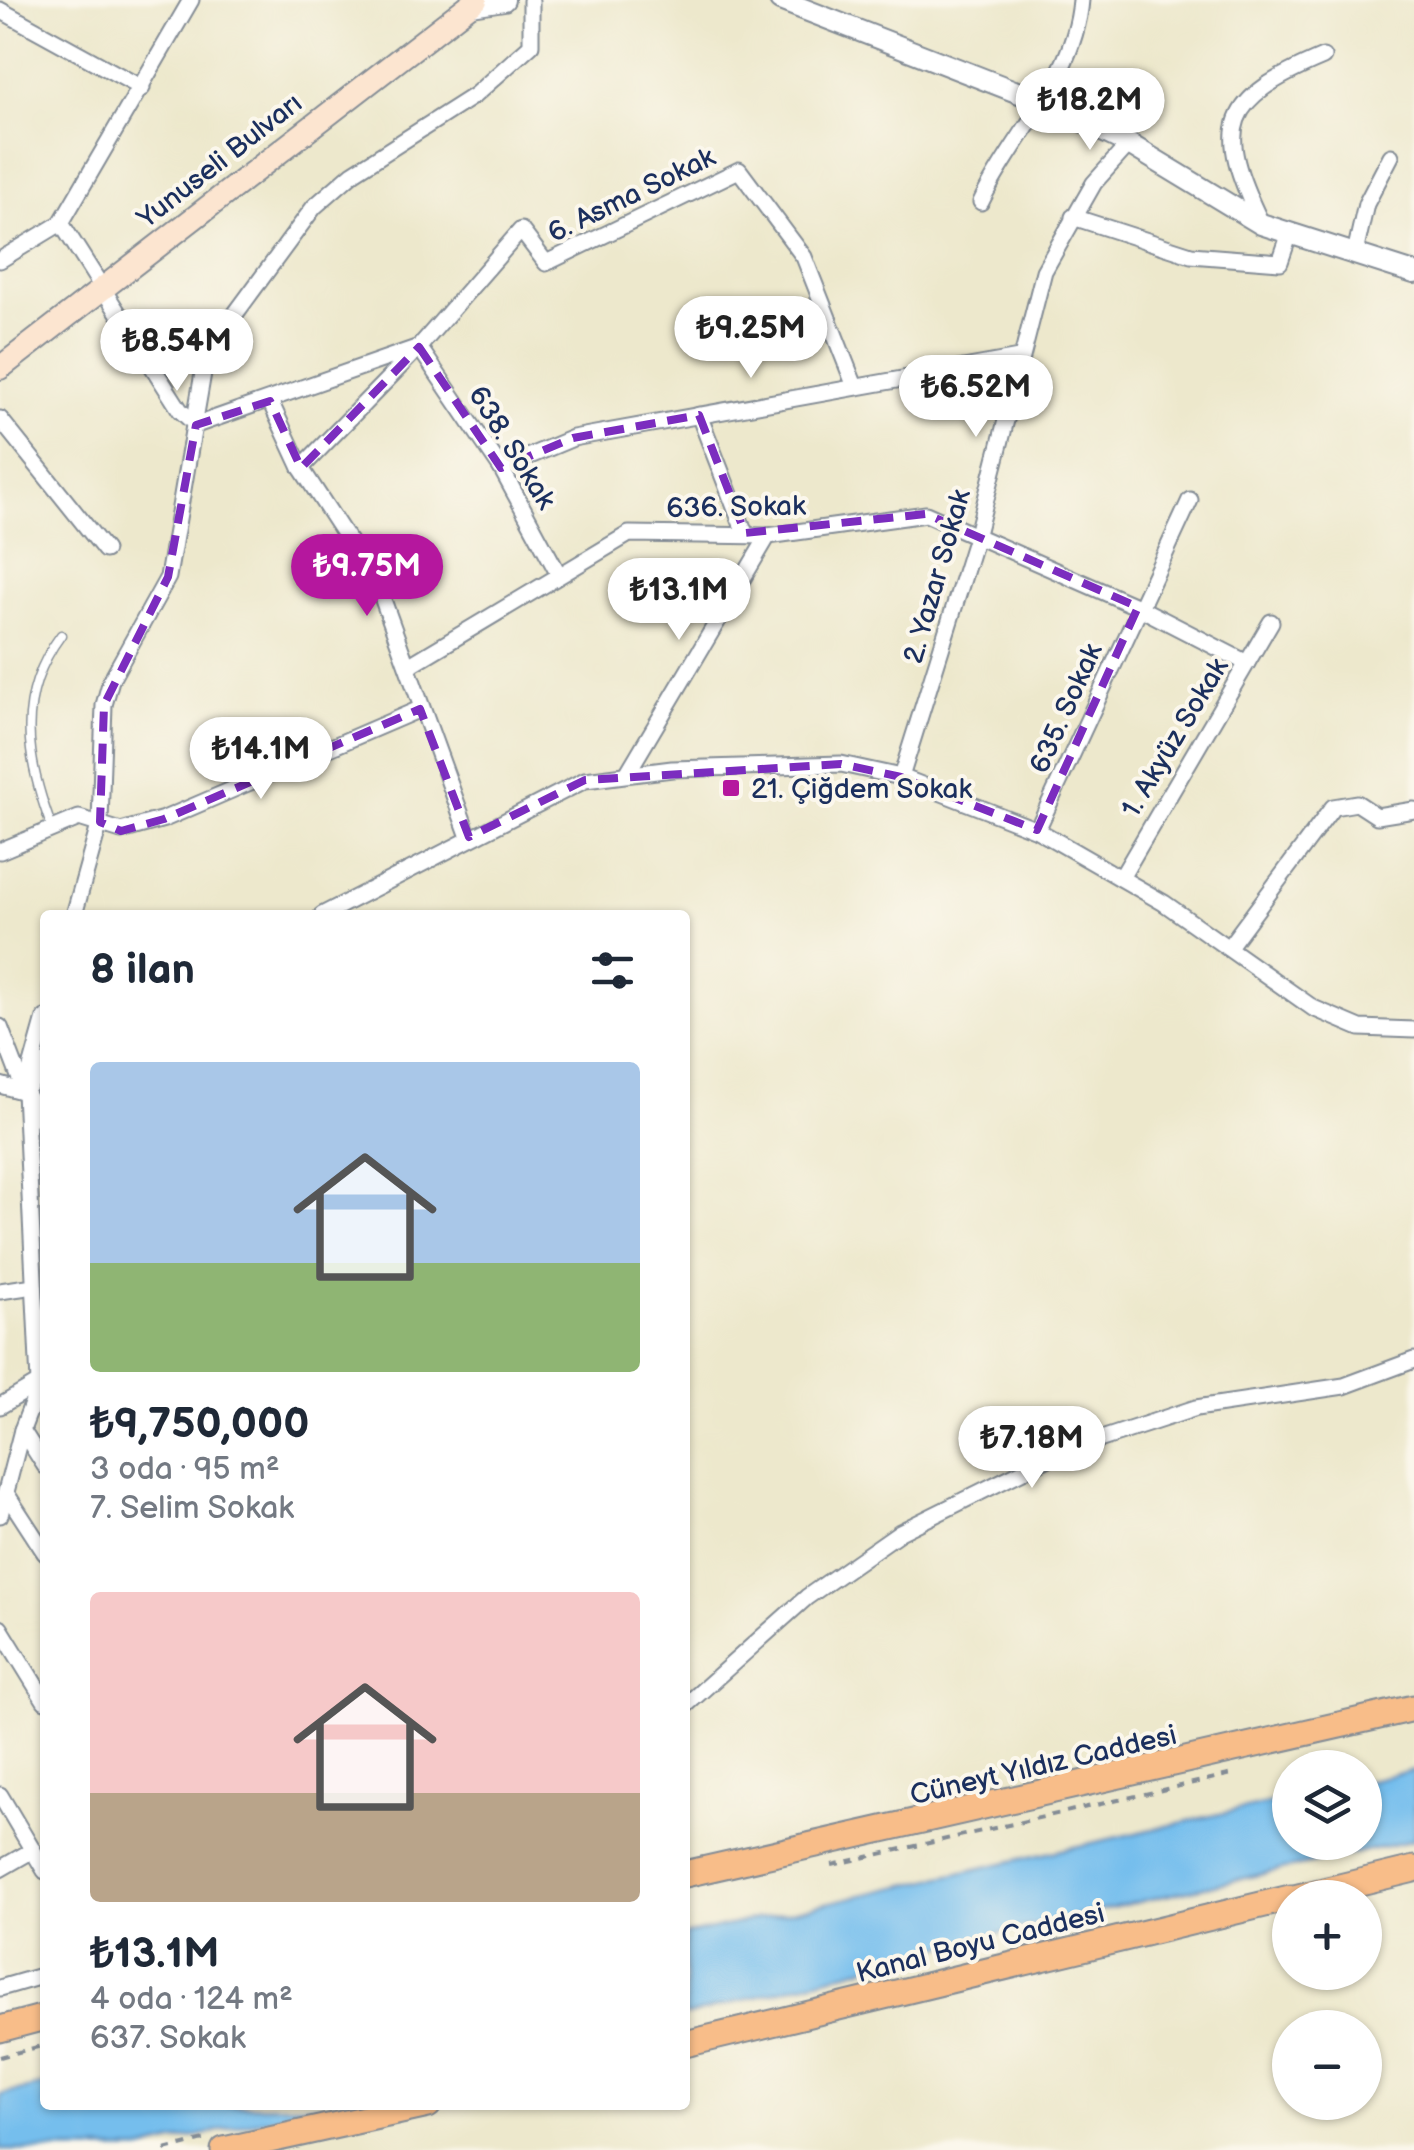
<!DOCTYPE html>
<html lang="tr">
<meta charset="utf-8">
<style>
body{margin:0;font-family:"Balsamiq Sans",sans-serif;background:#f6f6f7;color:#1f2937;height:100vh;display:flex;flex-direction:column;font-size:38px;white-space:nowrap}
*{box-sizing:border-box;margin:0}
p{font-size:32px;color:#747a83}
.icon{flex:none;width:55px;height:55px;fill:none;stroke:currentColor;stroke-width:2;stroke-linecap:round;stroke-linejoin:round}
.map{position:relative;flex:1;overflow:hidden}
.details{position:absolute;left:40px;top:910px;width:650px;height:1200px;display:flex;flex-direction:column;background:#fff;border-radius:10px;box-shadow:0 2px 8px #0004}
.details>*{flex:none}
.fabs{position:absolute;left:1272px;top:1750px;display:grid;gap:20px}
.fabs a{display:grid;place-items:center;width:110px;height:110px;border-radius:50%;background:#fff;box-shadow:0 2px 8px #0004;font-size:50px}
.price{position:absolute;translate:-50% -85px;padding:0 22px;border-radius:35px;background:#fff;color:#222;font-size:32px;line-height:65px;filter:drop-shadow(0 2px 5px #0008)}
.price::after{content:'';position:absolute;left:50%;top:60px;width:30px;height:22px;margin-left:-15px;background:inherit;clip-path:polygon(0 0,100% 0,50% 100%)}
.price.on{background:#b5179e;color:#fff}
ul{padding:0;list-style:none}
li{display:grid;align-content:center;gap:20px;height:530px;padding:0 50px}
li span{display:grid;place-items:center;height:310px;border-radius:10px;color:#555}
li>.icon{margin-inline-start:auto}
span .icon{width:180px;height:180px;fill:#fffc;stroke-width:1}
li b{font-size:42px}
h2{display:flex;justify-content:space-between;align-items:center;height:120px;padding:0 50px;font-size:42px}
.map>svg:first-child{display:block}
.water{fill:#74beed;stroke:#4876a6;stroke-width:2.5}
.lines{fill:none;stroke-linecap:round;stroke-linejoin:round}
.service-casing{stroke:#848c95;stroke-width:11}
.minor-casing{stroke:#848c95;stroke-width:19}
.tertiary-casing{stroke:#848c95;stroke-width:24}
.secondary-casing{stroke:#848c95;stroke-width:26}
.primary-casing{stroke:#848c95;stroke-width:29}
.path{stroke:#848c95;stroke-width:4;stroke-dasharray:8 8;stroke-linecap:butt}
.service{stroke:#fff;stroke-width:8}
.minor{stroke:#fff;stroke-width:15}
.tertiary{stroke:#fff;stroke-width:20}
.secondary{stroke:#fce5d0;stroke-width:22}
.primary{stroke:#f8bd89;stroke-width:25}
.marked{fill:none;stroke:#7b2cbf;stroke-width:8;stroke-dasharray:20 12;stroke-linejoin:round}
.poi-dot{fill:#b5179e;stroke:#fbf7ec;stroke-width:4}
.labels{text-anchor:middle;stroke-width:8;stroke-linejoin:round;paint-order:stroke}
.street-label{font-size:28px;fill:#1b2f5e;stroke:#fbf7ec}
.poi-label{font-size:28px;fill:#1b2f5e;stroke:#fbf7ec;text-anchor:start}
</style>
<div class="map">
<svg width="1414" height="2150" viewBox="0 0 1414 2150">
<rect width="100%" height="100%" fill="#fbf7ec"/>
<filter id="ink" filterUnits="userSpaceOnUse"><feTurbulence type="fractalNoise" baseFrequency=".01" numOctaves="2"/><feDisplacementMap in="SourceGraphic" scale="20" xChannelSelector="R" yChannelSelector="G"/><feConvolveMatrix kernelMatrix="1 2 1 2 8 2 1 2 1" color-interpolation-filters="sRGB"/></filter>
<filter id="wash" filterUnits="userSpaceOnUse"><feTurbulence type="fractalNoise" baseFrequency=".0048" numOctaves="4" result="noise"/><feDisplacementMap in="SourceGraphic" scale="40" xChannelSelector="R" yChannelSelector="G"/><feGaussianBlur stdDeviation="2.25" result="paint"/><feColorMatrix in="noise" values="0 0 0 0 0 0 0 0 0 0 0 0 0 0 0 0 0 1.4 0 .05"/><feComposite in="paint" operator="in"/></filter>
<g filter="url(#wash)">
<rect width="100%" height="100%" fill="#ede8cc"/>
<g class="water">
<polygon points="1414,1770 1414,1840 947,1945 685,2016 685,1935 1290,1798 1290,1842 1365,1842 1365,1781"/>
<polygon points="45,2085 45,2105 325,2105 141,2150 0,2150 0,2095"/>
</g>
</g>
<g filter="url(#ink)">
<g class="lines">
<g class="service-casing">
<path id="service" d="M52 828C26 759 15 697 61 635"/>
</g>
<g class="minor-casing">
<g id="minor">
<polyline points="0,10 142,88"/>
<path d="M981 202C1013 135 1075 77 1081 0"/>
<polyline points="1073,217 1191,255 1280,262 1290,233"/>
<polyline points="61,223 191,0"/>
<path d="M1261 223C1214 126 1223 99 1323 57"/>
<polyline points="1355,253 1366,204 1391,156"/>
<polyline points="0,260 61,223 180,410 196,425 419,347 501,468 559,575"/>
<polyline points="270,401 301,468 378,586 469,837"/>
<polyline points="699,415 745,533"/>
<polyline points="0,419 105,550"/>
<polyline points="301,468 419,347 521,230 546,263 739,170 804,257 854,384"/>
<polyline points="501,468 573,438 1019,358"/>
<polyline points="410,665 629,534 768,536 926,514 1138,607 1247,663"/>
<polyline points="628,772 768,536"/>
<polyline points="901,777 977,534 1044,271 1094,183 1129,144"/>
<polyline points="1037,830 1190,500"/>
<polyline points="0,851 79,818 121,831 164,819 420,709"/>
<polyline points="1121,878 1271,622"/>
<polyline points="74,915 100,822 104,705 111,680 168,577 203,373 233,317 314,207 353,173 475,95 531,45 531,0"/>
<polyline points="322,915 585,780 672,769 841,764 901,777 1037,830 1164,903 1313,1008 1360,1028 1414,1030"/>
<polyline points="1228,948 1333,807 1357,803 1377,816 1414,810"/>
<polyline points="0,1027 25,1092 45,1128"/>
<polyline points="28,1079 45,1018"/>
<polyline points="0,1085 25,1092"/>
<polyline points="0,1291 34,1286"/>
<polyline points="39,1383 25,1092 45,1063"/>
<polyline points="0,1406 39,1383"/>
<polyline points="22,1430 45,1466"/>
<polyline points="6,1493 45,1553"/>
<polyline points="0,1515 22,1430 43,1375"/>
<polyline points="0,1628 45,1701"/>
<polyline points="685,1706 807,1597 900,1532 1059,1453 1196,1408 1344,1386 1414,1360"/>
<polyline points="0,1795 45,1871"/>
<polyline points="0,1869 33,1850"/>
<polyline points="0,1988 45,1975"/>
</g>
</g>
<g class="tertiary-casing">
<g id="tertiary">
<polyline points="780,0 1045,103 1129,144 1261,224 1414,273"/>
<polyline points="471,5 504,0"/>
</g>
</g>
<g class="secondary-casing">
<polyline id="secondary" points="0,368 476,0"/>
</g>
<g class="primary-casing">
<g id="primary">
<polyline points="685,1874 1414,1708"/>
<polyline points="1294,1898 1414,1869"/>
<polyline points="0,2029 45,2017"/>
<polyline points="685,2044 1290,1898"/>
<polyline points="224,2150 428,2105"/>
</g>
</g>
<g class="path">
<polyline points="832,1865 1237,1773"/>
<polyline points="0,2057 45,2045"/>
<polyline points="165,2150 204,2140"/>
</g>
<use href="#service" class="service"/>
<use href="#minor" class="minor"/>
<use href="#tertiary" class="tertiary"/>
<use href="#secondary" class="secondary"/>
<use href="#primary" class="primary"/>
</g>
</g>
<path class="marked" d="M419 347 501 468 573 438 699 415 745 533 926 514 1138 607 1037 830 901 777 841 764 585 780 469 837 420 709 164 819 121 831 100 822 104 705 168 577 196 425 270 401 301 468Z"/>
<rect class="poi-dot" x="721" y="778" width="20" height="20" rx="5"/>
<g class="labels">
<g class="street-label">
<text transform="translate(219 160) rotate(-38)" y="10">Yunuseli Bulvarı</text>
<text transform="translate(631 194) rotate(-26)" y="10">6. Asma Sokak</text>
<text transform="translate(513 447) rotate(58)" y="10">638. Sokak</text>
<text transform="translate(736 506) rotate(-1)" y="10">636. Sokak</text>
<text transform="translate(936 576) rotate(-74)" y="10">2. Yazar Sokak</text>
<text transform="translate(1065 708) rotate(-66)" y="10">635. Sokak</text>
<text transform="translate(1174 737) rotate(-59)" y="10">1. Akyüz Sokak</text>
<text transform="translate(1043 1764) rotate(-13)" y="10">Cüneyt Yıldız Caddesi</text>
<text transform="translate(980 1942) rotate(-14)" y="10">Kanal Boyu Caddesi</text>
</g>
<g class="poi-label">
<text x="751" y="798">21. Çiğdem Sokak</text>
</g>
</g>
</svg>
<div class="fabs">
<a><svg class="icon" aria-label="layers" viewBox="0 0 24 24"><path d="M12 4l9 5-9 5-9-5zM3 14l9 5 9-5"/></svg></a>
<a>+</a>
<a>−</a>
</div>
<b class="price" style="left:1090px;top:153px">₺18.2M</b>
<b class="price" style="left:751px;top:381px">₺9.25M</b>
<b class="price" style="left:177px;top:394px">₺8.54M</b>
<b class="price" style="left:976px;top:440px">₺6.52M</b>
<b class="price on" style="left:367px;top:619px">₺9.75M</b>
<b class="price" style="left:679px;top:643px">₺13.1M</b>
<b class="price" style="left:261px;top:802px">₺14.1M</b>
<b class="price" style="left:1032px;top:1491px">₺7.18M</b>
<section class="details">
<h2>8 ilan<svg class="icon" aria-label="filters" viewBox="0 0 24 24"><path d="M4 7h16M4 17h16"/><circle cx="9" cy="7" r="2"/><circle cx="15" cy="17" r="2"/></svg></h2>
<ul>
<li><span style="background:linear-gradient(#a9c7e8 65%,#8fb573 0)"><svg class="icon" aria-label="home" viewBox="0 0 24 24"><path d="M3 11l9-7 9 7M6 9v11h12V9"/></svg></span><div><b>₺9,750,000</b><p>3 oda · 95 m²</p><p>7. Selim Sokak</p></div></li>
<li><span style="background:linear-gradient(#f6c9c9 65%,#b9a48a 0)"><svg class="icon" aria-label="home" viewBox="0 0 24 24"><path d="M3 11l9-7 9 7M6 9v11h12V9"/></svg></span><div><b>₺13.1M</b><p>4 oda · 124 m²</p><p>637. Sokak</p></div></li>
</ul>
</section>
</div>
